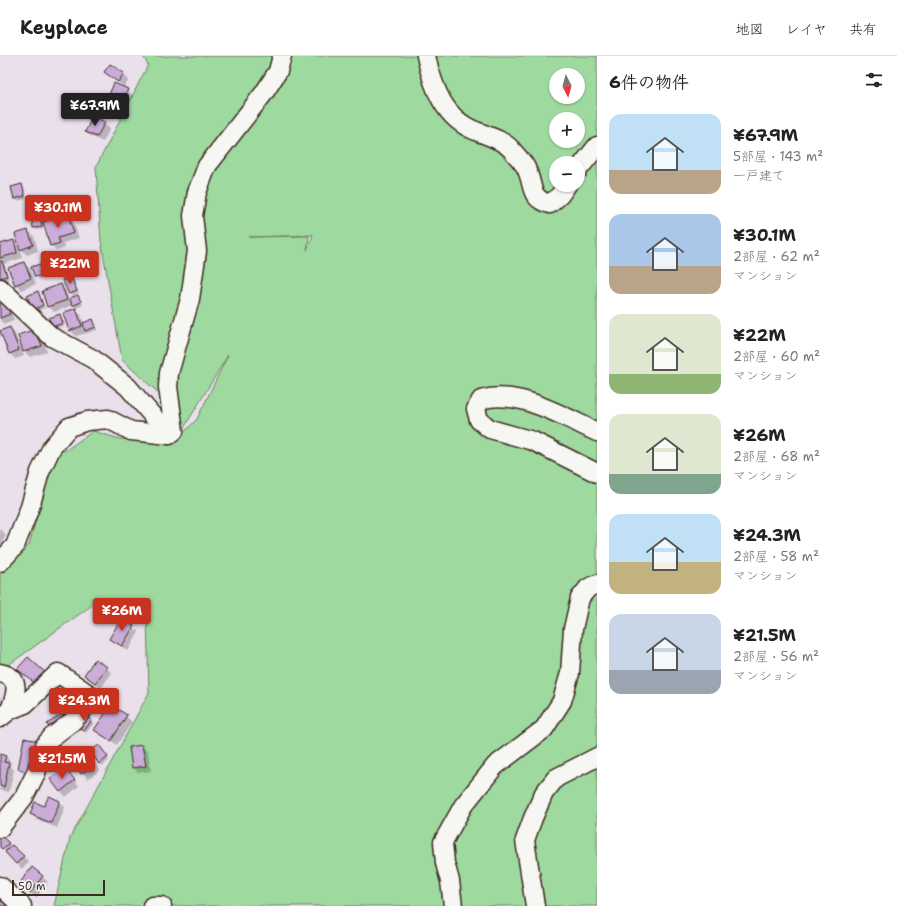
<!DOCTYPE html>
<html lang="ja">
<meta charset="utf-8">
<style>
body{margin:0;font-family:"Shantell Sans","Klee One",sans-serif;background:#f2f2f2;color:#222;height:100vh;display:flex;flex-direction:column;font-size:15px;white-space:nowrap}
*{box-sizing:border-box;margin:0}
p{font-size:13px;color:#767676}
.icon{flex:none;width:22px;height:22px;fill:none;stroke:currentColor;stroke-width:2;stroke-linecap:round;stroke-linejoin:round}
.map{position:relative;flex:1;overflow:hidden}
.sheet{display:flex;flex-direction:column;background:#fff;width:300px}
.sheet>*{flex:none}
.needle{width:26px;rotate:174deg}
.buttons{position:absolute;left:549px;top:12px;display:grid;gap:8px}
.buttons a{display:grid;place-items:center;width:36px;height:36px;border-radius:50%;background:#fff;box-shadow:0 1px 3px #0004;font-size:20px}
.scale{position:absolute;left:12px;bottom:10px;width:93px;box-sizing:border-box;padding-left:4px;border:2px solid #3b2a1e;border-top:0;font-size:11px;line-height:14px;white-space:nowrap;color:#3b2a1e;-webkit-text-stroke:3px #f6f6f2;paint-order:stroke}
.price{position:absolute;translate:-50% -34px;padding:0 9px;border-radius:4px;background:#c8321e;color:#fff;font-size:13px;line-height:26px;filter:drop-shadow(0 1px 2px #0008)}
.price::after{content:'';position:absolute;left:50%;top:24px;width:12px;height:9px;margin-left:-6px;background:inherit;clip-path:polygon(0 0,100% 0,50% 100%)}
.price.active{background:#222;color:#fff}
ul{padding:0;list-style:none}
li{display:flex;align-items:center;gap:12px;height:100px;padding:0 12px}
li span{display:grid;place-items:center;flex:none;width:112px;height:80px;border-radius:12px;color:#555}
li>.icon{margin-inline-start:auto}
span .icon{width:48px;height:48px;fill:#fffc;stroke-width:1}
li b{font-size:17px}
h2{display:flex;justify-content:space-between;align-items:center;height:48px;padding:0 12px;font-size:17px}
header{display:flex;align-items:center;gap:24px;box-sizing:border-box;height:56px;padding:0 20px;background:#fff;border-bottom:1px solid #e0e0e0}
header strong{font-size:19px}
nav{display:flex;gap:22px;margin-inline-start:auto;font-size:14px}
main{display:flex;flex:1;min-height:0}
.map>svg:first-child{display:block}
.green{fill:#9ed9a0;stroke:#6c825f;fill-rule:evenodd}
.shadow{fill:#0003}
.building{fill:#ccadda;stroke:#3b2a1e}
.lines{fill:none;stroke-linecap:round;stroke-linejoin:round}
.minor-casing{stroke:#3b2a1e;stroke-width:21}
.minor{stroke:#f6f6f2;stroke-width:18}
</style>
<header>
<strong>Keyplace</strong>
<nav><a>地図</a><a>レイヤ</a><a>共有</a></nav>
</header>
<main>
<div class="map">
<svg width="597" height="850" viewBox="0 0 597 850">
<rect width="100%" height="100%" fill="#e9e0eb"/>
<filter id="ink" filterUnits="userSpaceOnUse"><feTurbulence type="fractalNoise" baseFrequency=".025" numOctaves="2"/><feDisplacementMap in="SourceGraphic" scale="8" xChannelSelector="R" yChannelSelector="G"/><feConvolveMatrix kernelMatrix="1 2 1 2 8 2 1 2 1" color-interpolation-filters="sRGB"/></filter>
<g filter="url(#ink)">
<path class="green" d="M143 0H597V850H54L70 782 149 637 147 563 102 542 0 615V513L29 489 54 397 66 394 93 375 120 383 174 387 173 308 163 341 122 304 101 185 96 111 148 9ZM556 19H578V41H556ZM556 63H578V85H556ZM556 107H578V129H556ZM313 179 307 194 309 180 249 181ZM228 299 197 363 176 385Z"/>
<g class="shadow">
<polygon points="105,16 123,18 129,24 124,31"/>
<polygon points="114,29 127,34 133,40 124,61 111,55 105,50"/>
<polygon points="104,67 110,73 103,86 92,81 86,75"/>
<polygon points="22,129 24,132 27,143 17,145 14,142"/>
<polygon points="49,143 52,146 53,154 38,156 36,154"/>
<polygon points="39,157 42,160 43,167 68,159 73,165 79,182 63,187 65,192 57,195 51,189 45,168 44,173 37,174 34,172"/>
<polygon points="28,175 34,180 38,195 27,199 21,193"/>
<polygon points="13,186 19,191 22,202 4,208 9,222 2,225 0,223 0,189"/>
<polygon points="24,207 30,213 36,228 21,234 16,228"/>
<polygon points="39,209 46,220 39,223 32,212"/>
<polygon points="71,221 79,237 72,240 64,224"/>
<polygon points="61,229 66,235 69,243 78,240 83,249 76,252 73,249 54,256 48,250"/>
<polygon points="38,237 45,252 36,256 33,253"/>
<polygon points="4,247 10,253 14,264 4,268 0,264 0,249"/>
<polygon points="76,253 81,259 84,267 93,265 98,274 76,280 70,274"/>
<polygon points="60,259 65,269 55,273 53,270"/>
<polygon points="10,272 15,278 24,300 15,303 10,298 1,276"/>
<polygon points="19,279 42,280 47,296 30,301 24,295"/>
<polygon points="0,473 6,479 0,491"/>
<polygon points="121,564 139,576 128,595 110,583"/>
<polygon points="106,612 112,617 101,632 85,619"/>
<polygon points="0,641 6,647 0,655"/>
<polygon points="84,659 94,667 86,677 79,671"/>
<polygon points="126,660 132,666 117,689 96,674"/>
<polygon points="38,686 37,721 24,718 19,713"/>
<polygon points="142,690 148,695 151,715 138,717 133,711"/>
<polygon points="101,693 109,704 103,710 100,707"/>
<polygon points="0,699 5,700 11,706 10,710 14,714 9,736 0,734"/>
<polygon points="88,699 100,714 88,723 75,708"/>
<polygon points="70,718 79,730 66,741 51,724"/>
<polygon points="49,741 60,746 65,751 57,772 37,764 31,758 45,751"/>
<polygon points="1,780 29,806 22,813 0,790"/>
<polygon points="32,813 48,826 36,842 26,833"/>
</g>
<g class="building">
<polygon points="110,8 124,17 118,26 104,16"/>
<polygon points="114,27 128,33 118,56 104,50"/>
<polygon points="93,60 105,66 97,81 85,76"/>
<polygon points="22,128 25,140 14,143 11,131"/>
<polygon points="49,142 51,152 35,154 34,144"/>
<polygon points="40,156 42,171 33,172 31,158"/>
<polygon points="68,158 74,177 58,182 60,187 50,190 43,166"/>
<polygon points="28,174 33,189 20,194 15,178"/>
<polygon points="14,184 17,197 0,202 0,188"/>
<polygon points="0,205 2,205 7,220 0,222"/>
<polygon points="24,206 31,222 15,229 8,212"/>
<polygon points="40,208 44,218 35,221 31,211"/>
<polygon points="71,220 77,235 69,238 62,224"/>
<polygon points="61,228 67,244 47,251 42,235"/>
<polygon points="38,235 43,249 33,254 27,240"/>
<polygon points="78,239 81,246 72,250 70,242"/>
<polygon points="5,246 10,258 0,262 0,248"/>
<polygon points="76,252 82,270 69,275 63,257"/>
<polygon points="60,258 63,267 52,271 49,262"/>
<polygon points="93,263 96,271 85,275 83,267"/>
<polygon points="10,271 19,294 9,298 0,275"/>
<polygon points="36,273 42,290 23,296 18,279"/>
<polygon points="121,563 134,570 122,590 109,583"/>
<polygon points="28,601 47,618 37,629 17,613"/>
<polygon points="95,603 107,611 95,627 84,619"/>
<polygon points="68,636 81,647 71,659 58,647"/>
<polygon points="111,649 127,659 111,685 94,674"/>
<polygon points="62,658 67,666 52,676 47,668"/>
<polygon points="84,658 92,664 84,675 76,669"/>
<polygon points="24,682 38,685 32,716 18,713"/>
<polygon points="99,689 108,701 99,708 90,695"/>
<polygon points="142,689 146,710 132,712 129,691"/>
<polygon points="0,698 6,700 4,706 9,707 4,731 0,730"/>
<polygon points="88,698 95,708 81,718 74,708"/>
<polygon points="64,711 75,724 60,736 50,723"/>
<polygon points="49,740 60,745 51,767 30,758 35,746 44,750"/>
<polygon points="0,779 9,787 2,793 0,791"/>
<polygon points="12,789 24,800 16,808 5,796"/>
<polygon points="32,811 43,820 30,837 19,828"/>
<polygon points="2,841 12,850 0,850 0,843"/>
</g>
<g class="lines">
<g class="minor-casing">
<g id="minor">
<path d="M426 0C433 31 444 63 476 75 488 80 503 84 511 93 516 99 521 104 525 110 535 127 527 142 550 148L560 139 567 129"/>
<polyline points="578,114 597,90"/>
<polyline points="0,232 52,281 93,303 128,331 169,379"/>
<path d="M597 376C564 361 517 332 481 344L476 353 479 364 490 373 533 385 597 417"/>
<polyline points="0,506 15,490 30,451 40,416 52,391 69,371 87,365 108,363 131,375 169,379 174,375 168,331 169,317 190,243 197,195 193,160 197,136 207,110 264,37 278,15 282,0"/>
<path d="M0 617C22 621 16 639 10 654"/>
<polyline points="0,662 10,654 25,648 58,617 90,639 82,655 73,665 52,681 45,689 36,717 24,741 0,772"/>
<polyline points="0,830 22,850"/>
<polyline points="152,850 162,850"/>
<polyline points="453,850 450,825 445,807 443,786 463,750 495,710 544,673 562,645 570,617 573,573 580,542 588,532 597,528"/>
<polyline points="535,850 525,784 533,762 544,737 556,722 597,701"/>
</g>
</g>
<use href="#minor" class="minor"/>
</g>
</g>
</svg>
<div class="buttons">
<a><svg class="needle" viewBox="-14 -14 28 28"><path d="M0-13l5 13h-10z" fill="#e53935"/><path d="M0 13l5-13h-10z" fill="#767676"/></svg></a>
<a>+</a>
<a>−</a>
</div>
<div class="scale">50 m</div>
<b class="price active" style="left:95px;top:71px">¥67.9M</b>
<b class="price" style="left:58px;top:173px">¥30.1M</b>
<b class="price" style="left:70px;top:229px">¥22M</b>
<b class="price" style="left:122px;top:576px">¥26M</b>
<b class="price" style="left:84px;top:666px">¥24.3M</b>
<b class="price" style="left:62px;top:724px">¥21.5M</b>
</div>
<section class="sheet">
<h2>6件の物件<svg class="icon" aria-label="filters" viewBox="0 0 24 24"><path d="M4 7h16M4 17h16"/><circle cx="9" cy="7" r="2"/><circle cx="15" cy="17" r="2"/></svg></h2>
<ul>
<li><span style="background:linear-gradient(#bfe0f5 70%,#b9a48a 0)"><svg class="icon" aria-label="home" viewBox="0 0 24 24"><path d="M3 11l9-7 9 7M6 9v11h12V9"/></svg></span><div><b>¥67.9M</b><p>5部屋 · 143 m²</p><p>一戸建て</p></div></li>
<li><span style="background:linear-gradient(#a9c7e8 65%,#b9a48a 0)"><svg class="icon" aria-label="home" viewBox="0 0 24 24"><path d="M3 11l9-7 9 7M6 9v11h12V9"/></svg></span><div><b>¥30.1M</b><p>2部屋 · 62 m²</p><p>マンション</p></div></li>
<li><span style="background:linear-gradient(#dfe7d0 75%,#8fb573 0)"><svg class="icon" aria-label="home" viewBox="0 0 24 24"><path d="M3 11l9-7 9 7M6 9v11h12V9"/></svg></span><div><b>¥22M</b><p>2部屋 · 60 m²</p><p>マンション</p></div></li>
<li><span style="background:linear-gradient(#dfe7d0 75%,#7fa58c 0)"><svg class="icon" aria-label="home" viewBox="0 0 24 24"><path d="M3 11l9-7 9 7M6 9v11h12V9"/></svg></span><div><b>¥26M</b><p>2部屋 · 68 m²</p><p>マンション</p></div></li>
<li><span style="background:linear-gradient(#bfe0f5 60%,#c2b280 0)"><svg class="icon" aria-label="home" viewBox="0 0 24 24"><path d="M3 11l9-7 9 7M6 9v11h12V9"/></svg></span><div><b>¥24.3M</b><p>2部屋 · 58 m²</p><p>マンション</p></div></li>
<li><span style="background:linear-gradient(#c9d6e8 70%,#9aa5b1 0)"><svg class="icon" aria-label="home" viewBox="0 0 24 24"><path d="M3 11l9-7 9 7M6 9v11h12V9"/></svg></span><div><b>¥21.5M</b><p>2部屋 · 56 m²</p><p>マンション</p></div></li>
</ul>
</section>
</main>
